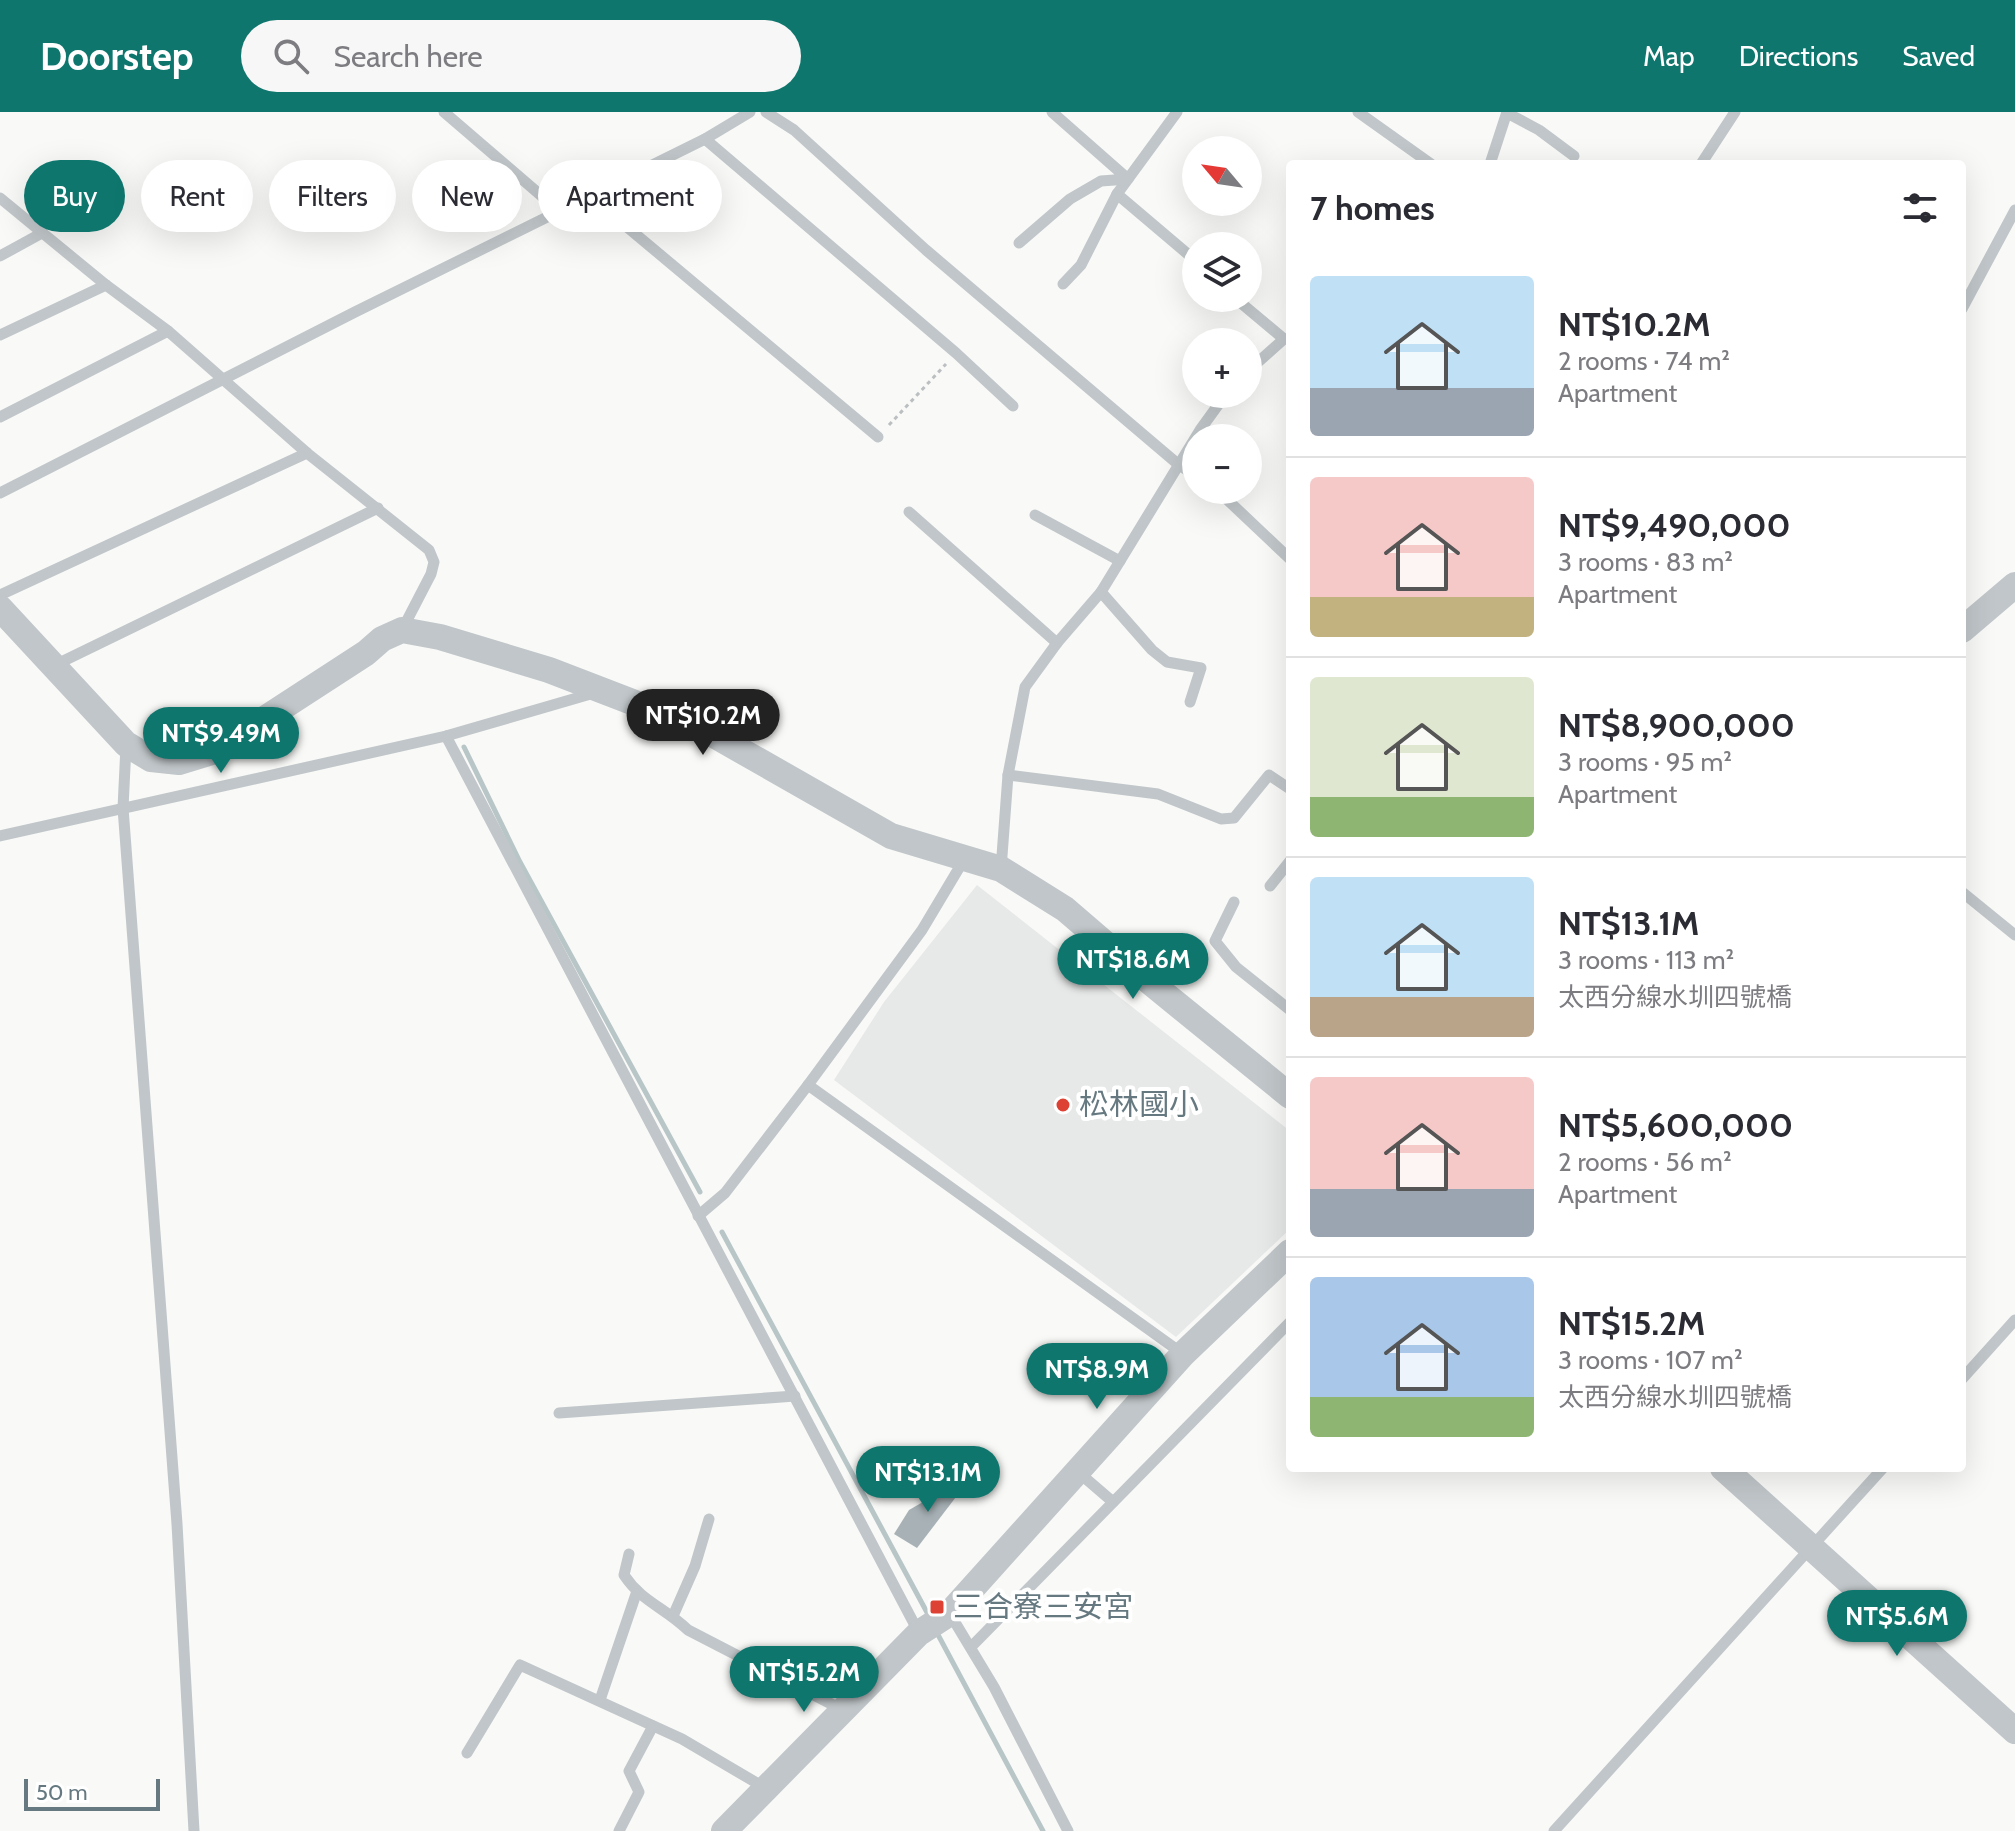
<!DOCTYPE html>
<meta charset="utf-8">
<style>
body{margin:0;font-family:Cabin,"Noto Sans TC",sans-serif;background:#f7f7f7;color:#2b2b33;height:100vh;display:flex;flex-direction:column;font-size:30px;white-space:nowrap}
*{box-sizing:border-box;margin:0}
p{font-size:26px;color:#7c7c81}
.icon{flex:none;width:44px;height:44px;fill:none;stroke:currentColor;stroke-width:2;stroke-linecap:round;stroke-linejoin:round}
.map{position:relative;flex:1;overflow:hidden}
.side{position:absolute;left:1286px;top:48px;width:680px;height:1312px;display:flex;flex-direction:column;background:#fff;border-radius:8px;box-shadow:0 8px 32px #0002}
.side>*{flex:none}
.top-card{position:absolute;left:24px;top:48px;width:760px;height:72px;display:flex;gap:16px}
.needle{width:52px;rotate:299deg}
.controls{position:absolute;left:1182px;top:24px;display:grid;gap:16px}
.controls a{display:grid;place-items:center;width:80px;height:80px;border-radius:50%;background:#fff;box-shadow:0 8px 32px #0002;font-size:40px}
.scale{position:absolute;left:24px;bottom:20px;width:136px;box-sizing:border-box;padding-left:8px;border:4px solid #667981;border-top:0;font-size:22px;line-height:28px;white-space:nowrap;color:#667981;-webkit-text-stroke:6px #fff;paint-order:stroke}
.price{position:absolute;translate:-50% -68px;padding:0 18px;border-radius:28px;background:#0f766e;color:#fff;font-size:26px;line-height:52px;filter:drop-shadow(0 2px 4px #0008)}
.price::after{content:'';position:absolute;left:50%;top:48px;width:24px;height:18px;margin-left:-12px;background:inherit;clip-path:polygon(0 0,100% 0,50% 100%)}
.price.active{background:#222;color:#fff}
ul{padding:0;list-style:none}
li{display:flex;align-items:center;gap:24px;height:200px;padding:0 24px}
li+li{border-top:2px solid #e1e1e2}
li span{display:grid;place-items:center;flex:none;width:224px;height:160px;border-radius:8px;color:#555}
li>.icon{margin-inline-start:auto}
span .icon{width:96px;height:96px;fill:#fffc;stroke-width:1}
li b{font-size:34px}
h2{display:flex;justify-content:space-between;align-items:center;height:96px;padding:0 24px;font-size:34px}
.chip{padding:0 28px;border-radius:36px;background:#fff;box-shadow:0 8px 32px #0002;font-size:28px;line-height:72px}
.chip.active{background:#0f766e;color:#fff}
header{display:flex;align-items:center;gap:48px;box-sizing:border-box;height:112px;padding:0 40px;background:#0f766e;color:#fff}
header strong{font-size:38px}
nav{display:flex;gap:44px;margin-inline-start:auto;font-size:28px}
.search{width:560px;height:72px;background:#f7f7f7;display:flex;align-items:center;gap:20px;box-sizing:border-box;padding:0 28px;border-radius:44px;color:#7c7c81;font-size:30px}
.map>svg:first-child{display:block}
.built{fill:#e7e9e8}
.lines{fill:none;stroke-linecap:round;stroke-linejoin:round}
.stream{stroke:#b8c6c8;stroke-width:5}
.building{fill:#a8b2b6}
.path{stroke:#bbbfc1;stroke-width:3;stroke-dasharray:4 4;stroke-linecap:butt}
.service{stroke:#c0c6c9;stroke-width:11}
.tertiary{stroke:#c0c6c9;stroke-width:26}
.poi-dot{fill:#dd4133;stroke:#fff;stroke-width:3}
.labels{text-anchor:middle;stroke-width:8;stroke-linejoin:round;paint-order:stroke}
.poi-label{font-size:30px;fill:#667981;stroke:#fff;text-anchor:start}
</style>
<header>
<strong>Doorstep</strong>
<div class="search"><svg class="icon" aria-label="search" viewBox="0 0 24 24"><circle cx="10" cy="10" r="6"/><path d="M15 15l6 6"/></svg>Search here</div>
<nav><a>Map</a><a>Directions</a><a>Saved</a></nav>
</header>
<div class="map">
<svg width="2015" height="1719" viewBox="0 0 2015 1719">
<rect width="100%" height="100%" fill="#f9f9f7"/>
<polygon class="built" points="977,773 1290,1019 1290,1117 1176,1225 834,968 884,890"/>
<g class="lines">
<g class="stream">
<polyline points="464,635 520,750 700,1080"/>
<polyline points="722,1120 930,1506"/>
<polyline points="936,1519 1043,1719"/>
</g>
</g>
<polygon class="building" points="975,1360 917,1436 894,1422 909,1398"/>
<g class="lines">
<polyline class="path" points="889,313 946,252"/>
<g class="service">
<polyline points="444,0 559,99"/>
<polyline points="766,0 794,18 926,138 1179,353 1196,364"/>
<polyline points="1177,0 1117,82 1196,149"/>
<polyline points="1358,0 1431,52"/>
<polyline points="1507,1 1539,18 1574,44"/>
<polyline points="705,27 956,241 1013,294"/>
<polyline points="1490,52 1507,0"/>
<polyline points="1701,52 1735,0"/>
<polyline points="649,55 701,102"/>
<polyline points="590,84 878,325"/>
<polyline points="0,86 106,173 168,219 307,341 429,438 434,450 431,462 402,518"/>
<polyline points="1019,131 1070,87 1101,69 1128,67 1052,0"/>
<polyline points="0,144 42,121"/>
<polyline points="1063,172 1081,153 1117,82"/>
<polyline points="1235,186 1284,227"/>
<polyline points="1962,197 2015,98"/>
<polyline points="0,223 106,173"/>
<polyline points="1248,259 1284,227 1290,227"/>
<polyline points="0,305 168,219"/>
<polyline points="1217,378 1290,447"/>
<polyline points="0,381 355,200 705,27 750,0"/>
<polyline points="909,400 1057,531"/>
<polyline points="1035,403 1120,449"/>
<polyline points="1101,480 1152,538 1167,550 1201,556 1190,590"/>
<polyline points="0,483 307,341"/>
<polyline points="53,554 378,396"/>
<polyline points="446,624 919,1521"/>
<polyline points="126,634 123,696 177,1412 194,1719"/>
<polyline points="1008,663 1158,682 1221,707 1234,706 1269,663 1290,677"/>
<polyline points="0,724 446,624 594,581"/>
<polyline points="1001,757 1008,663 1025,575 1057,531 1101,480 1200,318 1226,282"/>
<polyline points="1270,774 1290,749"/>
<polyline points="1962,780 2015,823"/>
<polyline points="1234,790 1215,829 1236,855 1290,898"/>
<polyline points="808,973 1183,1242"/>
<polyline points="698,1104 725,1081 808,973 922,818 965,746"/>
<polyline points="1962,1267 2015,1208"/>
<polyline points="559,1301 795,1284"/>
<polyline points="1077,1359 1113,1390"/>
<path d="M629 1442 624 1463C642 1490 664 1495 688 1518L843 1598"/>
<polyline points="950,1502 994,1575 1068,1719"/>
<polyline points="673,1504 695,1454 709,1407"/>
<polyline points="971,1535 1290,1210"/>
<polyline points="600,1588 636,1482"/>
<polyline points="467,1641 520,1553 682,1627 767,1677"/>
<polyline points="619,1719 639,1680 629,1659 653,1614"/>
<polyline points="1554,1719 1883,1356"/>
</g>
<g class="tertiary">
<polyline points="0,496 126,632 151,647 179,650 215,639 366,541 382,527 402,518 440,525 549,558 705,618 891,724 1001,757 1065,797 1151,871 1290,984"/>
<polyline points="1962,518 2015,473"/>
<polyline points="1723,1356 2015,1619"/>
<polyline points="724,1719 919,1521 950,1501 1183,1242 1290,1140"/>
</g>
</g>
<g class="poi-dot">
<circle cx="1063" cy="993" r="8"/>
<rect x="929" y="1487" width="16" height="16" rx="4"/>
</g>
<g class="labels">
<g class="poi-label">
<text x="1079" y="1003">松林國小</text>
<text x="953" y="1505">三合寮三安宮</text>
</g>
</g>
</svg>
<div class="controls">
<a><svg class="needle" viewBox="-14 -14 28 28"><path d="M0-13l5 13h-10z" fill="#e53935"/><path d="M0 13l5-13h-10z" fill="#7c7c81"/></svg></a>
<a><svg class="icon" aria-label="layers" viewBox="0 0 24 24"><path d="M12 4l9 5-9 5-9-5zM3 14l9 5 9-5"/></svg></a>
<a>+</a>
<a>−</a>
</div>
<div class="scale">50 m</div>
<b class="price active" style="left:703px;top:645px">NT$10.2M</b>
<b class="price" style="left:221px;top:663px">NT$9.49M</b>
<b class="price" style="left:1133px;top:889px">NT$18.6M</b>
<b class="price" style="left:1097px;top:1299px">NT$8.9M</b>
<b class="price" style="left:928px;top:1402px">NT$13.1M</b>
<b class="price" style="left:1897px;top:1546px">NT$5.6M</b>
<b class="price" style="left:804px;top:1602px">NT$15.2M</b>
<div class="top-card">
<a class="chip active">Buy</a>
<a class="chip">Rent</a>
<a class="chip">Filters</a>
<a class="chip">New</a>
<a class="chip">Apartment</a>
</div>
<section class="side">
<h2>7 homes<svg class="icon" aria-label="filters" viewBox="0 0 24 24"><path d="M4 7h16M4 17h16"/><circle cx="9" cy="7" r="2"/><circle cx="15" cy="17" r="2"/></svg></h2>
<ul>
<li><span style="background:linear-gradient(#bfe0f5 70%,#9aa5b1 0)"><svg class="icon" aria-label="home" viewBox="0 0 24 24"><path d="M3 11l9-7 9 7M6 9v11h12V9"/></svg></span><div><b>NT$10.2M</b><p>2 rooms · 74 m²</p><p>Apartment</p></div></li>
<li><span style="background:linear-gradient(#f6c9c9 75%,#c2b280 0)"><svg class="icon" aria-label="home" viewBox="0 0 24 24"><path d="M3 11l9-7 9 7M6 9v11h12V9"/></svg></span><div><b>NT$9,490,000</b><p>3 rooms · 83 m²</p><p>Apartment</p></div></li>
<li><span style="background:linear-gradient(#dfe7d0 75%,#8fb573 0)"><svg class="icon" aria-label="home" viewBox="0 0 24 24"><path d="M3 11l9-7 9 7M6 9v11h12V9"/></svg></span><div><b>NT$8,900,000</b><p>3 rooms · 95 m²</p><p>Apartment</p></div></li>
<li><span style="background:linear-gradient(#bfe0f5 75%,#b9a48a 0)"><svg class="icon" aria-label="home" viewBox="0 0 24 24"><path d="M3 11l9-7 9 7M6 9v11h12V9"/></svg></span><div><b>NT$13.1M</b><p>3 rooms · 113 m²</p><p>太西分線水圳四號橋</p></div></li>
<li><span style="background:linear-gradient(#f6c9c9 70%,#9aa5b1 0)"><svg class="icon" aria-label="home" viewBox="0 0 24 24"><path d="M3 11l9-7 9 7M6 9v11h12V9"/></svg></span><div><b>NT$5,600,000</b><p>2 rooms · 56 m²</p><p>Apartment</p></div></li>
<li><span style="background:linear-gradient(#a9c7e8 75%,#8fb573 0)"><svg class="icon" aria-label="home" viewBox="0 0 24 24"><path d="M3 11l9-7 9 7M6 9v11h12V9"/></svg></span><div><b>NT$15.2M</b><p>3 rooms · 107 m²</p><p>太西分線水圳四號橋</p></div></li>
</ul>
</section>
</div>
